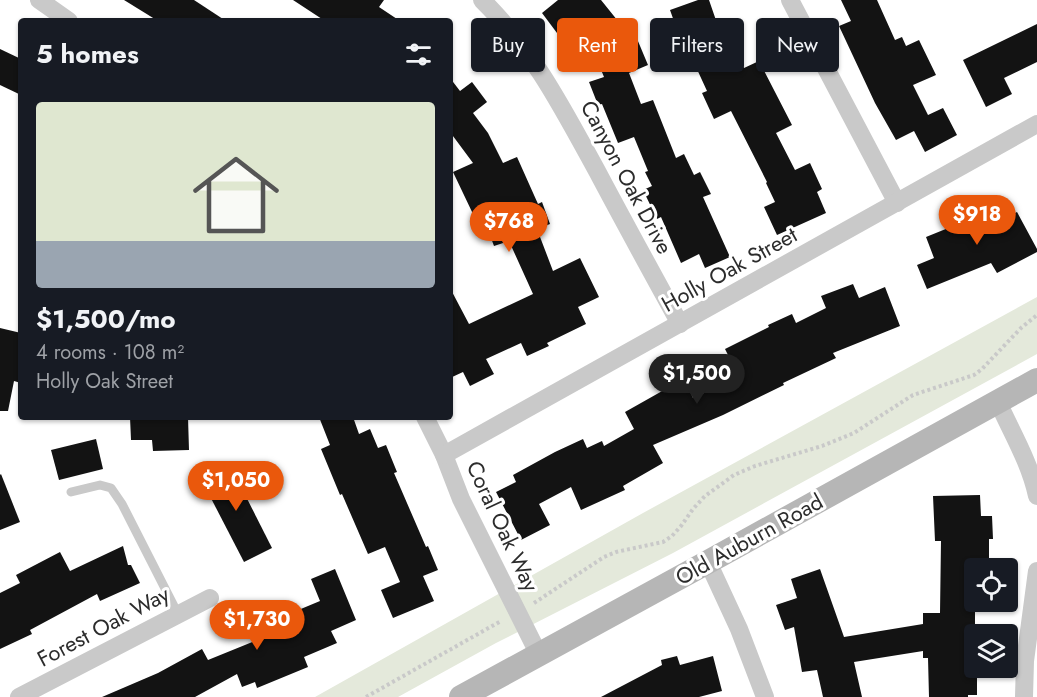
<!DOCTYPE html>
<meta charset="utf-8">
<style>
body{margin:0;font-family:Jost,sans-serif;background:#242831;color:#f1f3f6;height:100vh;display:flex;flex-direction:column;font-size:22px;white-space:nowrap}
*{box-sizing:border-box;margin:0}
p{font-size:20px;color:#9ea1a6}
.icon{flex:none;width:33px;height:33px;fill:none;stroke:currentColor;stroke-width:2;stroke-linecap:round;stroke-linejoin:round}
.map{position:relative;flex:1;overflow:hidden}
.details{position:absolute;left:18px;top:18px;width:435px;height:402px;display:flex;flex-direction:column;background:#171b24;border-radius:6px;box-shadow:0 2px 4px #0004}
.details>*{flex:none}
.hud{position:absolute;left:471px;top:18px;width:476px;height:54px;display:flex;gap:12px}
.tools{position:absolute;left:964px;top:558px;display:grid;gap:12px}
.tools a{display:grid;place-items:center;width:54px;height:54px;border-radius:6px;background:#171b24;box-shadow:0 2px 4px #0004;font-size:30px}
.price{position:absolute;translate:-50% -51px;padding:0 14px;border-radius:21px;background:#ea580c;color:#fff;font-size:20px;line-height:39px;filter:drop-shadow(0 2px 3px #0008)}
.price::after{content:'';position:absolute;left:50%;top:36px;width:18px;height:14px;margin-left:-9px;background:inherit;clip-path:polygon(0 0,100% 0,50% 100%)}
.price.current{background:#222;color:#fff}
ul{padding:0;list-style:none}
li{display:grid;align-content:center;gap:12px;height:318px;padding:0 18px}
li+li{border-top:2px solid #363941}
li span{display:grid;place-items:center;height:186px;border-radius:6px;color:#555}
li>.icon{margin-inline-start:auto}
span .icon{width:108px;height:108px;fill:#fffc;stroke-width:1}
li b{font-size:26px}
h2{display:flex;justify-content:space-between;align-items:center;height:72px;padding:0 18px;font-size:26px}
.chip{padding:0 21px;border-radius:6px;background:#171b24;box-shadow:0 2px 4px #0004;font-size:21px;line-height:54px}
.chip.current{background:#ea580c;color:#fff}
.map>svg:first-child{display:block}
.green{fill:#e4e9db}
.building{fill:#131313}
.lines{fill:none;stroke-linecap:round;stroke-linejoin:round}
.path{stroke:#c9c9c9;stroke-width:4;stroke-dasharray:3 3;stroke-linecap:butt}
.lane{stroke:#c9c9c9;stroke-width:9}
.street{stroke:#c9c9c9;stroke-width:18}
.secondary{stroke:#b6b6b6;stroke-width:24}
.labels{text-anchor:middle;stroke-width:6;stroke-linejoin:round;paint-order:stroke}
.street-label{font-size:22px;fill:#2c2c2c;stroke:#fff}
</style>
<div class="map">
<svg width="1037" height="697" viewBox="0 0 1037 697">
<rect width="100%" height="100%" fill="#fff"/>
<polygon class="green" points="1037,297 1037,354 673,553 496,643 398,697 315,697 643,513"/>
<g class="building">
<polygon points="124,0 194,0 226,21 158,21"/>
<polygon points="293,0 384,0 379,7 400,21 325,21"/>
<polygon points="558,0 601,0 630,36 635,34 648,65 629,73 641,104 653,100 676,158 684,154 694,175 700,172 711,194 703,197 730,257 705,268 699,254 681,263 661,217 657,219 643,190 652,186 645,172 648,171 634,137 618,143 602,104 598,105 589,82 604,77 593,50 571,22 557,33 542,13"/>
<polygon points="698,0 709,0 729,58 737,54 744,68 759,61 792,125 776,133 795,170 810,163 822,189 817,192 826,213 777,235 764,207 775,202 766,183 767,182 731,111 714,119 702,93 707,91 690,54 686,55 670,10"/>
<polygon points="841,0 877,0 895,40 902,37 906,46 919,40 936,75 913,85 928,115 943,108 957,135 925,152 914,131 896,140 875,103 839,26 851,21"/>
<polygon points="1037,24 1037,62 1004,78 1012,94 986,107 963,60"/>
<polygon points="0,49 21,59 21,95 0,85"/>
<polygon points="450,78 460,91 472,82 487,102 473,113 488,133 503,163 517,157 538,204 542,202 550,224 537,229 553,271 580,258 599,297 578,307 586,324 547,343 549,346 527,356 521,343 486,359 494,374 470,386 463,372 450,378 450,288 469,324 533,294 509,241 494,246 481,211 473,214 453,172 473,163 450,132"/>
<polygon points="994,203 1003,219 1017,212 1037,249 1037,252 997,273 991,263 927,289 917,265 934,258 926,237 968,220 967,217"/>
<polygon points="853,284 859,298 885,287 900,326 833,353 836,358 783,383 784,385 723,415 653,445 663,463 623,486 625,490 581,510 571,487 539,504 550,525 521,540 496,492 516,482 513,475 555,452 583,439 587,448 602,441 604,446 634,429 625,412 664,390 664,389 685,380 693,398 728,382 723,370 733,365 725,349 769,327 768,325 792,314 796,323 826,308 821,296"/>
<polygon points="0,328 21,333 21,349 18,365 21,366 21,383 14,381 8,411 0,411"/>
<polygon points="130,417 188,417 189,450 153,451 152,440 131,440"/>
<polygon points="319,417 353,417 359,434 370,429 378,448 386,445 397,472 394,473 426,547 428,546 438,570 423,576 434,601 393,618 381,590 400,582 385,547 368,554 342,494 340,495 321,449 330,445"/>
<polygon points="96,439 103,469 59,480 51,450"/>
<polygon points="229,463 272,548 244,562 200,477"/>
<polygon points="1,474 20,522 0,530 0,475"/>
<polygon points="980,495 981,516 992,516 993,539 989,539 989,568 975,568 975,668 977,668 977,695 968,695 968,697 929,697 928,658 923,658 923,651 854,662 862,697 823,697 817,670 802,672 794,627 785,630 776,605 797,598 791,579 820,569 844,637 923,624 923,613 940,613 941,541 935,541 933,496"/>
<polygon points="123,546 128,565 131,565 140,583 100,601 97,594 30,630 32,634 0,649 0,593 20,583 16,575 60,552 70,571"/>
<polygon points="335,569 356,620 331,631 337,643 304,657 308,667 257,688 255,682 242,687 237,674 195,697 102,697 158,673 202,649 208,660 301,622 296,611 320,601 311,579"/>
<polygon points="677,656 680,665 713,656 722,691 699,697 601,697 662,665 661,660"/>
</g>
<g class="lines">
<g class="path">
<polyline points="534,603 604,557 616,552 663,542 672,536 681,526 693,509 705,496 734,475 755,466 822,446 854,433 913,395 974,375 982,369 1021,328 1037,315"/>
<polyline points="366,697 501,621"/>
</g>
<polyline class="lane" points="71,492 100,485 111,488 122,504 178,614"/>
<g class="street">
<polyline points="39,0 69,21"/>
<path d="M482 0C533 50 563 109 597 171 624 222 652 273 680 324"/>
<polyline points="790,0 897,203"/>
<path d="M998 402C1012 433 1030 463 1037 496"/>
<polyline points="425,417 444,455 461,499 539,655"/>
<polyline points="444,455 1037,124"/>
<polyline points="708,562 739,629 765,697"/>
<polyline points="19,697 210,598"/>
<polyline points="1024,697 1025,661 1037,571"/>
</g>
<polyline class="secondary" points="461,697 708,562 1037,380"/>
</g>
<g class="labels">
<g class="street-label">
<text transform="translate(627 177) rotate(62)" y="8">Canyon Oak Drive</text>
<text transform="translate(729 269) rotate(-29)" y="8">Holly Oak Street</text>
<text transform="translate(503 526) rotate(65)" y="8">Coral Oak Way</text>
<text transform="translate(749 539) rotate(-29)" y="8">Old Auburn Road</text>
<text transform="translate(103 626) rotate(-28)" y="8">Forest Oak Way</text>
</g>
</g>
</svg>
<div class="tools">
<a><svg class="icon" aria-label="locate" viewBox="0 0 24 24"><circle cx="12" cy="12" r="6"/><path d="M12 2v4M12 18v4M2 12h4M18 12h4"/></svg></a>
<a><svg class="icon" aria-label="layers" viewBox="0 0 24 24"><path d="M12 4l9 5-9 5-9-5zM3 14l9 5 9-5"/></svg></a>
</div>
<b class="price" style="left:977px;top:246px">$918</b>
<b class="price" style="left:509px;top:253px">$768</b>
<b class="price current" style="left:697px;top:405px">$1,500</b>
<b class="price" style="left:236px;top:512px">$1,050</b>
<b class="price" style="left:257px;top:651px">$1,730</b>
<div class="hud">
<a class="chip">Buy</a>
<a class="chip current">Rent</a>
<a class="chip">Filters</a>
<a class="chip">New</a>
</div>
<section class="details">
<h2>5 homes<svg class="icon" aria-label="filters" viewBox="0 0 24 24"><path d="M4 7h16M4 17h16"/><circle cx="9" cy="7" r="2"/><circle cx="15" cy="17" r="2"/></svg></h2>
<ul>
<li><span style="background:linear-gradient(#dfe7d0 75%,#9aa5b1 0)"><svg class="icon" aria-label="home" viewBox="0 0 24 24"><path d="M3 11l9-7 9 7M6 9v11h12V9"/></svg></span><div><b>$1,500/mo</b><p>4 rooms · 108 m²</p><p>Holly Oak Street</p></div></li>
</ul>
</section>
</div>
